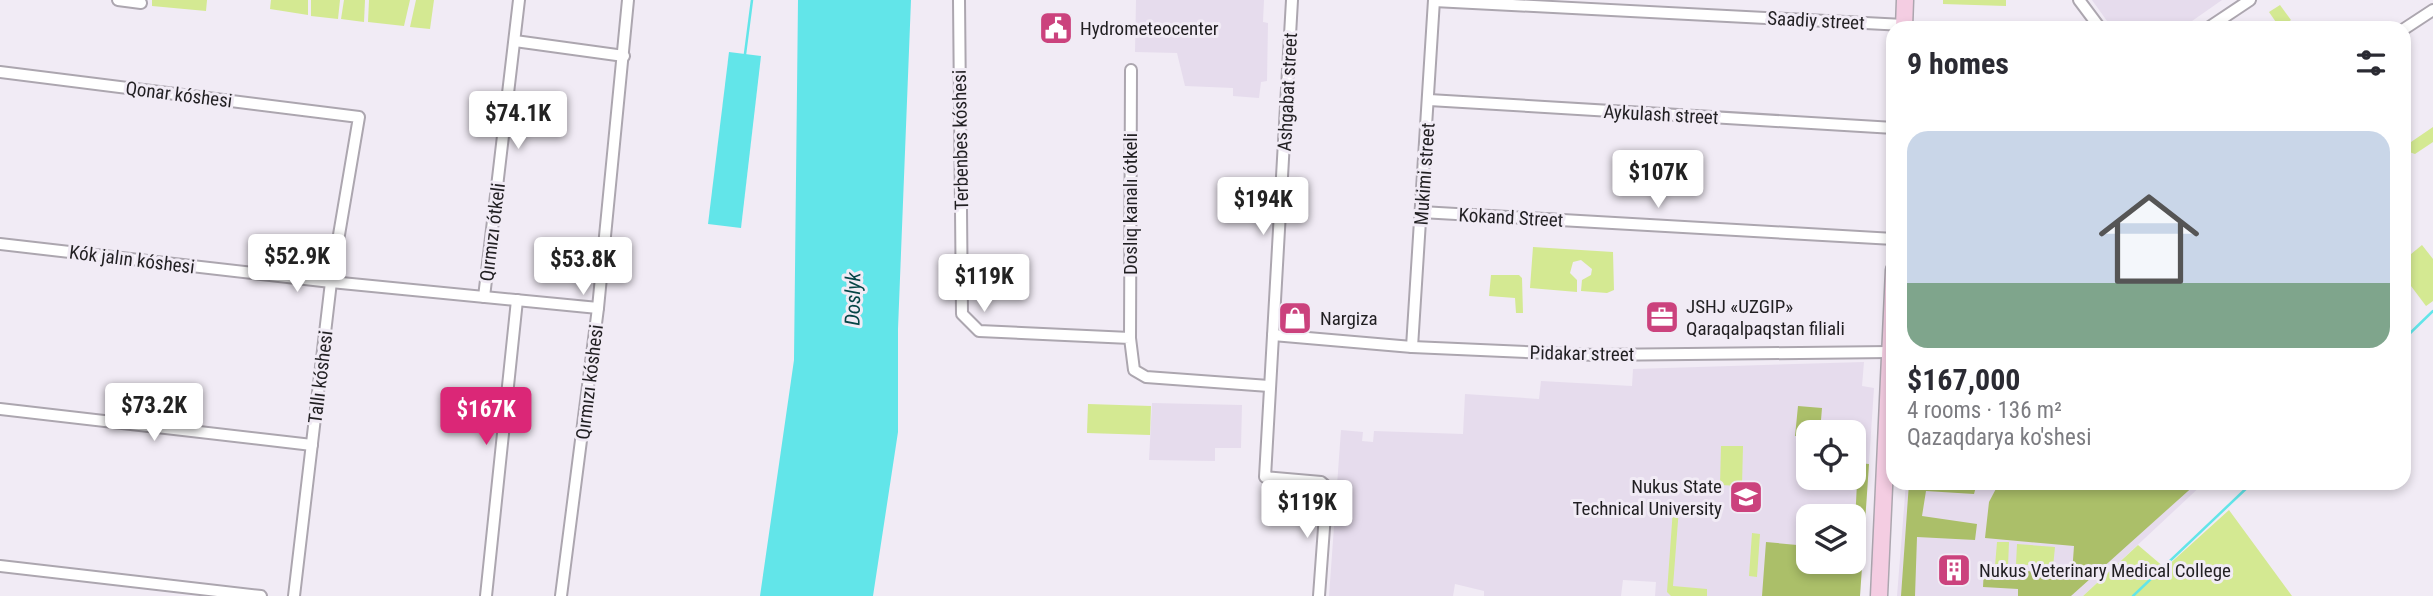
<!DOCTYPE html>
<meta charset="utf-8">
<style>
body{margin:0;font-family:"Roboto Condensed",sans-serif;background:#f2f2f3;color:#2b2b33;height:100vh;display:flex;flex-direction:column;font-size:26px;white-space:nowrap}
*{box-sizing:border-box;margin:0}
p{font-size:23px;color:#7c7c81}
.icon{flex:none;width:38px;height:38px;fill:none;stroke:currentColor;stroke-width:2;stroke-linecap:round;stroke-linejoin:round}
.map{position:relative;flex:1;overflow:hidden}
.drawer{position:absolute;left:1886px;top:21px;width:525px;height:469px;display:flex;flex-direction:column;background:#fff;border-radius:21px;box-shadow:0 4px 10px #0003}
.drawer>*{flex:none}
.tools{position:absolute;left:1796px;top:420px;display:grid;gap:14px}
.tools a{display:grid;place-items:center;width:70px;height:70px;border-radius:14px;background:#fff;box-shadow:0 4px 10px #0003;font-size:35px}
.price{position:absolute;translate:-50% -60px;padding:0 16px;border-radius:7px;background:#fff;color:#222;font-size:23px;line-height:46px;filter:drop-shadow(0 2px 4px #0008)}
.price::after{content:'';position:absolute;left:50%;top:42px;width:21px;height:16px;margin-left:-10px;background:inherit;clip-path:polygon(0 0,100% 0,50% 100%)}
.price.active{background:#db2777;color:#fff}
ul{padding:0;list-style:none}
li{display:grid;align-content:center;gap:14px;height:371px;padding:0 21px}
li span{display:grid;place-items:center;height:217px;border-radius:21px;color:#555}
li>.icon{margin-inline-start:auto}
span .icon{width:126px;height:126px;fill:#fffc;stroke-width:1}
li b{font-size:30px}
h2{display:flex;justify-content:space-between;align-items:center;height:84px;padding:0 21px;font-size:30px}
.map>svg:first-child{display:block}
.built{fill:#e6dced;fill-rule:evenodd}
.green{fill:#d4e992}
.forest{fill:#abbf69}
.water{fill:#62e5e9}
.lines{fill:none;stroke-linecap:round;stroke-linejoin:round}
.stream{stroke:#62e5e9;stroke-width:2.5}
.minor-casing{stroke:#aca6af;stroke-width:14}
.secondary-casing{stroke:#aca6af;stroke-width:19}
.minor{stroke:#fff;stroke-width:10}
.secondary{stroke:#f4cde2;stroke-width:16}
.labels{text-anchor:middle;stroke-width:6;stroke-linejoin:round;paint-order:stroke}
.street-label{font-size:19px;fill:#211f22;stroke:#f1ebf5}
.poi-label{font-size:19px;fill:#211f22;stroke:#f1ebf5;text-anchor:start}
.water-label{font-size:21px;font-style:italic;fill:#044445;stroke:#f1ebf5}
</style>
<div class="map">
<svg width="2433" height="596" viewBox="0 0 2433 596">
<rect width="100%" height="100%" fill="#f1ebf5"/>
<g class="built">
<polygon points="1136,0 1264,0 1263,22 1268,23 1267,81 1261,82 1259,98 1233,96 1233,88 1185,86 1177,53 1135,52"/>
<polygon points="2092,0 2222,0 2182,28 2112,28"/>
<path d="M1864 362 1862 386 1874 388 1860 596H1655L1656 582 1623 580 1621 596H1484V591L1455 584 1453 596H1329L1341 430 1363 432 1362 441 1373 442 1374 431 1463 434 1465 394 1539 399 1541 381 1632 386 1633 369ZM1808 432H1853V478H1808ZM1808 516H1853V562H1808Z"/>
<polygon points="1152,403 1242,405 1241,448 1215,448 1215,461 1149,460"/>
<polygon points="1906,483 2204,483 2083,596 1897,596"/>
</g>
<g class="green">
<polygon points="152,0 207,0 206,11 152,6"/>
<polygon points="271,0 308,0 308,15 270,9"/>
<polygon points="311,0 340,0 338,19 311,16"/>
<polygon points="344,0 365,0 364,22 341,19"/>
<polygon points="369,0 410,0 404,26 368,22"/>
<polygon points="416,0 434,0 430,29 410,27"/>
<polygon points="1943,0 2006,0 2006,6 1943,4"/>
<polygon points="2280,5 2291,20 2280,28 2269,12"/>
<polygon points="2433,127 2433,142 2415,154 2406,151 2405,132 2411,142"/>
<polygon points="2422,245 2433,259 2433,301 2426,306 2405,278 2410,273 2405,266 2405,259"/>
<polygon points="1533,247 1613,252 1614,290 1607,293 1581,291 1582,280 1591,275 1592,269 1581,260 1573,262 1570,273 1577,280 1577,292 1530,288"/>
<polygon points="1491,275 1519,275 1522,278 1523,313 1516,313 1515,298 1489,296"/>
<polygon points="1088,404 1151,406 1150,435 1087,433"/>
<polygon points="1721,446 1743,446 1742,486 1720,485"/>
<polygon points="1678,504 1700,506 1700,509 1679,508 1673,586 1707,589 1707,596 1671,596 1667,592 1673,509"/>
<polygon points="2229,510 2292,596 2083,596 2138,545 2165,568"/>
<polygon points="1752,533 1760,534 1757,577 1749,576"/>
<polygon points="1997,542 2009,542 2008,567 1995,566"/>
<polygon points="2017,544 2055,547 2053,567 2016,564"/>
</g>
<g class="forest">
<polygon points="1798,406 1822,408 1820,432 1808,432 1808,437 1795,436"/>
<polygon points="1858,463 1869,464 1860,596 1762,596 1766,542 1808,546 1808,562 1853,562"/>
<polygon points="1909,483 1977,483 1974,494 1926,491 1922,516 1977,524 1975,540 1917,537 1915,596 1901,596"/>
<polygon points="1999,483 2092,488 2092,483 2197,483 2071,596 2018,596 2018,589 1983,587 1984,568 2072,574 2074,546 1985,538 1989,502"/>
</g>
<g class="water">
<polygon points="798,0 911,0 898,329 898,432 873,596 760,596 794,360"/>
<polygon points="729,52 761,56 741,228 708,224"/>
</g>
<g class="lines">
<g class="stream">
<polyline points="745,54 752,0"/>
<polyline points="2404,339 2433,311"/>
<polyline points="2133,596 2252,483"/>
</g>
<g class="minor-casing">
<g id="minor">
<polyline points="118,0 141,3"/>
<polyline points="959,0 962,314 979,331 1130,338 1134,370 1146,377 1269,386"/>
<polyline points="1292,0 1265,477 1321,482 1327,487 1319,596"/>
<polyline points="2079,0 2100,28"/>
<polyline points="1434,1 1904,25"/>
<polyline points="2208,28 2250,0"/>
<polyline points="2404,29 2433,10"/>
<polyline points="515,41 624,56"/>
<polyline points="0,72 359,117 331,282 294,596"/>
<polyline points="1429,100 1894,128"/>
<polyline points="1421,212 1894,239"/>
<polyline points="0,244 331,282 598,308"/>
<polyline points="484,297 519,0"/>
<polyline points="1273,335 1412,347 1595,355 1890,352"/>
<polyline points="1130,338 1131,70"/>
<polyline points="1412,347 1434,0"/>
<polyline points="0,409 312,445"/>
<polyline points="0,566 261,596"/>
<polyline points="486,596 517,300"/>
<polyline points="561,596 598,308 628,0"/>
</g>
</g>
<g class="secondary-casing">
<g id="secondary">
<polyline points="1904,28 1905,0"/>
<polyline points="1879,596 1894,270"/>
</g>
</g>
<use href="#minor" class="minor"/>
<use href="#secondary" class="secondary"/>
</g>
<defs>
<g id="civic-square" transform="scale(1.75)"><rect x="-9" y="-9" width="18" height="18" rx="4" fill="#cb427d" stroke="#f1ebf5"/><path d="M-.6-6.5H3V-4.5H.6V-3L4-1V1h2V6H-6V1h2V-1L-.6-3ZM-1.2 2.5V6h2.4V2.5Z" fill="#fff"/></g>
<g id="office-square" transform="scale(1.75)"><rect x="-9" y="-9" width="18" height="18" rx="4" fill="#cb427d" stroke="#f1ebf5"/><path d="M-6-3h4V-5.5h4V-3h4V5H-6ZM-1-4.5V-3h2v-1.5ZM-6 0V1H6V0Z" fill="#fff"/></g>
<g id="shop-square" transform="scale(1.75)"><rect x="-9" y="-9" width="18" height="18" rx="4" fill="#cb427d" stroke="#f1ebf5"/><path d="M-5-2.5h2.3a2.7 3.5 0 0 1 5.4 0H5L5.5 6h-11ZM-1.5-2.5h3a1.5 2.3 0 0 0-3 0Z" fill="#fff"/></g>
<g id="university-square" transform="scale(1.75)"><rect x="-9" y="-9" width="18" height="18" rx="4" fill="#cb427d" stroke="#f1ebf5"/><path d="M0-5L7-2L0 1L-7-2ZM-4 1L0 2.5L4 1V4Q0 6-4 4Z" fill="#fff"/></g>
<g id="building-square" transform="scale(1.75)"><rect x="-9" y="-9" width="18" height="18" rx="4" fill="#cb427d" stroke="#f1ebf5"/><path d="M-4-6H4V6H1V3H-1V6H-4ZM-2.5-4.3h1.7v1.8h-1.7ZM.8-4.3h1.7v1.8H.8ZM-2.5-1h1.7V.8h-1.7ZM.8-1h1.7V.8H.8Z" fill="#fff"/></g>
</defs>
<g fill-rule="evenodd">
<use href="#civic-square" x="1056" y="28"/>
<use href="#office-square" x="1662" y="317"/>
<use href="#shop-square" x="1295" y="318"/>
<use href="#university-square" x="1746" y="497"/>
<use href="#building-square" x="1954" y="570"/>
</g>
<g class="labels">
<g class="street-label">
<text transform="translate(1816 20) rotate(3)" y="7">Saadiy street</text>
<text transform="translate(1287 92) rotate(-87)" y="7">Ashgabat street</text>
<text transform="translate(179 94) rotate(7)" y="7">Qonar kóshesi</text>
<text transform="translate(1661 114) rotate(3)" y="7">Aykulash street</text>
<text transform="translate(960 140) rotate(-91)" y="7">Terbenbes kóshesi</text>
<text transform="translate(1424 174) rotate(-86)" y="7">Mukimi street</text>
<text transform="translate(1130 204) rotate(-90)" y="7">Doslıq kanalı ótkeli</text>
<text transform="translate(1511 217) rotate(3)" y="7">Kokand Street</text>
<text transform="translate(492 232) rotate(-83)" y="7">Qırmızı ótkeli</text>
<text transform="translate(132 259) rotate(7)" y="7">Kók jalın kóshesi</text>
<text transform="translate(1582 353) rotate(1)" y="7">Pidakar street</text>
<text transform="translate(320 377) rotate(-83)" y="7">Tallı kóshesi</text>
<text transform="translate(589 382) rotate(-83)" y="7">Qırmızı kóshesi</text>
</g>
<g class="poi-label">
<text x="1080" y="35">Hydrometeocenter</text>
<text x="1686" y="313">JSHJ «UZGIP»<tspan x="1686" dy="22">Qaraqalpaqstan filiali</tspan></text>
<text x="1320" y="325">Nargiza</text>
<text x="1722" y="493" text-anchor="end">Nukus State<tspan x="1722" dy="22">Technical University</tspan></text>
<text x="1979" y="577">Nukus Veterinary Medical College</text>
</g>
<g class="water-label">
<text transform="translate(853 299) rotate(-89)" y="7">Doslyk</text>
</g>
</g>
</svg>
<div class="tools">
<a><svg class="icon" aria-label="locate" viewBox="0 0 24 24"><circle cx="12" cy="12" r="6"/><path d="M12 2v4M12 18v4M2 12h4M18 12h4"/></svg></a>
<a><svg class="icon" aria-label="layers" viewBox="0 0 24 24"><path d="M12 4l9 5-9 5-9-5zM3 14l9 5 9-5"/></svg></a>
</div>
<b class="price" style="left:518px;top:151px">$74.1K</b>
<b class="price" style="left:1658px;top:210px">$107K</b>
<b class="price" style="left:1263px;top:237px">$194K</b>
<b class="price" style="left:297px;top:294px">$52.9K</b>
<b class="price" style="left:583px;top:297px">$53.8K</b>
<b class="price" style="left:984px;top:314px">$119K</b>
<b class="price" style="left:154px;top:443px">$73.2K</b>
<b class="price active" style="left:486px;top:447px">$167K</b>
<b class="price" style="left:1307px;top:540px">$119K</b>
<section class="drawer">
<h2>9 homes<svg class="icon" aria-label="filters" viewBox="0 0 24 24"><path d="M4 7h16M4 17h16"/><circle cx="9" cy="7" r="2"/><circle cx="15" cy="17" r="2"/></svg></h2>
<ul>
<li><span style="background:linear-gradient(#c9d6e8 70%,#7fa58c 0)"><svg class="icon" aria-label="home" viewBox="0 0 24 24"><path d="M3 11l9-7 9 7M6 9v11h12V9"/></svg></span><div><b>$167,000</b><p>4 rooms · 136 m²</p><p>Qazaqdarya ko'shesi</p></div></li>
</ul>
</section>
</div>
